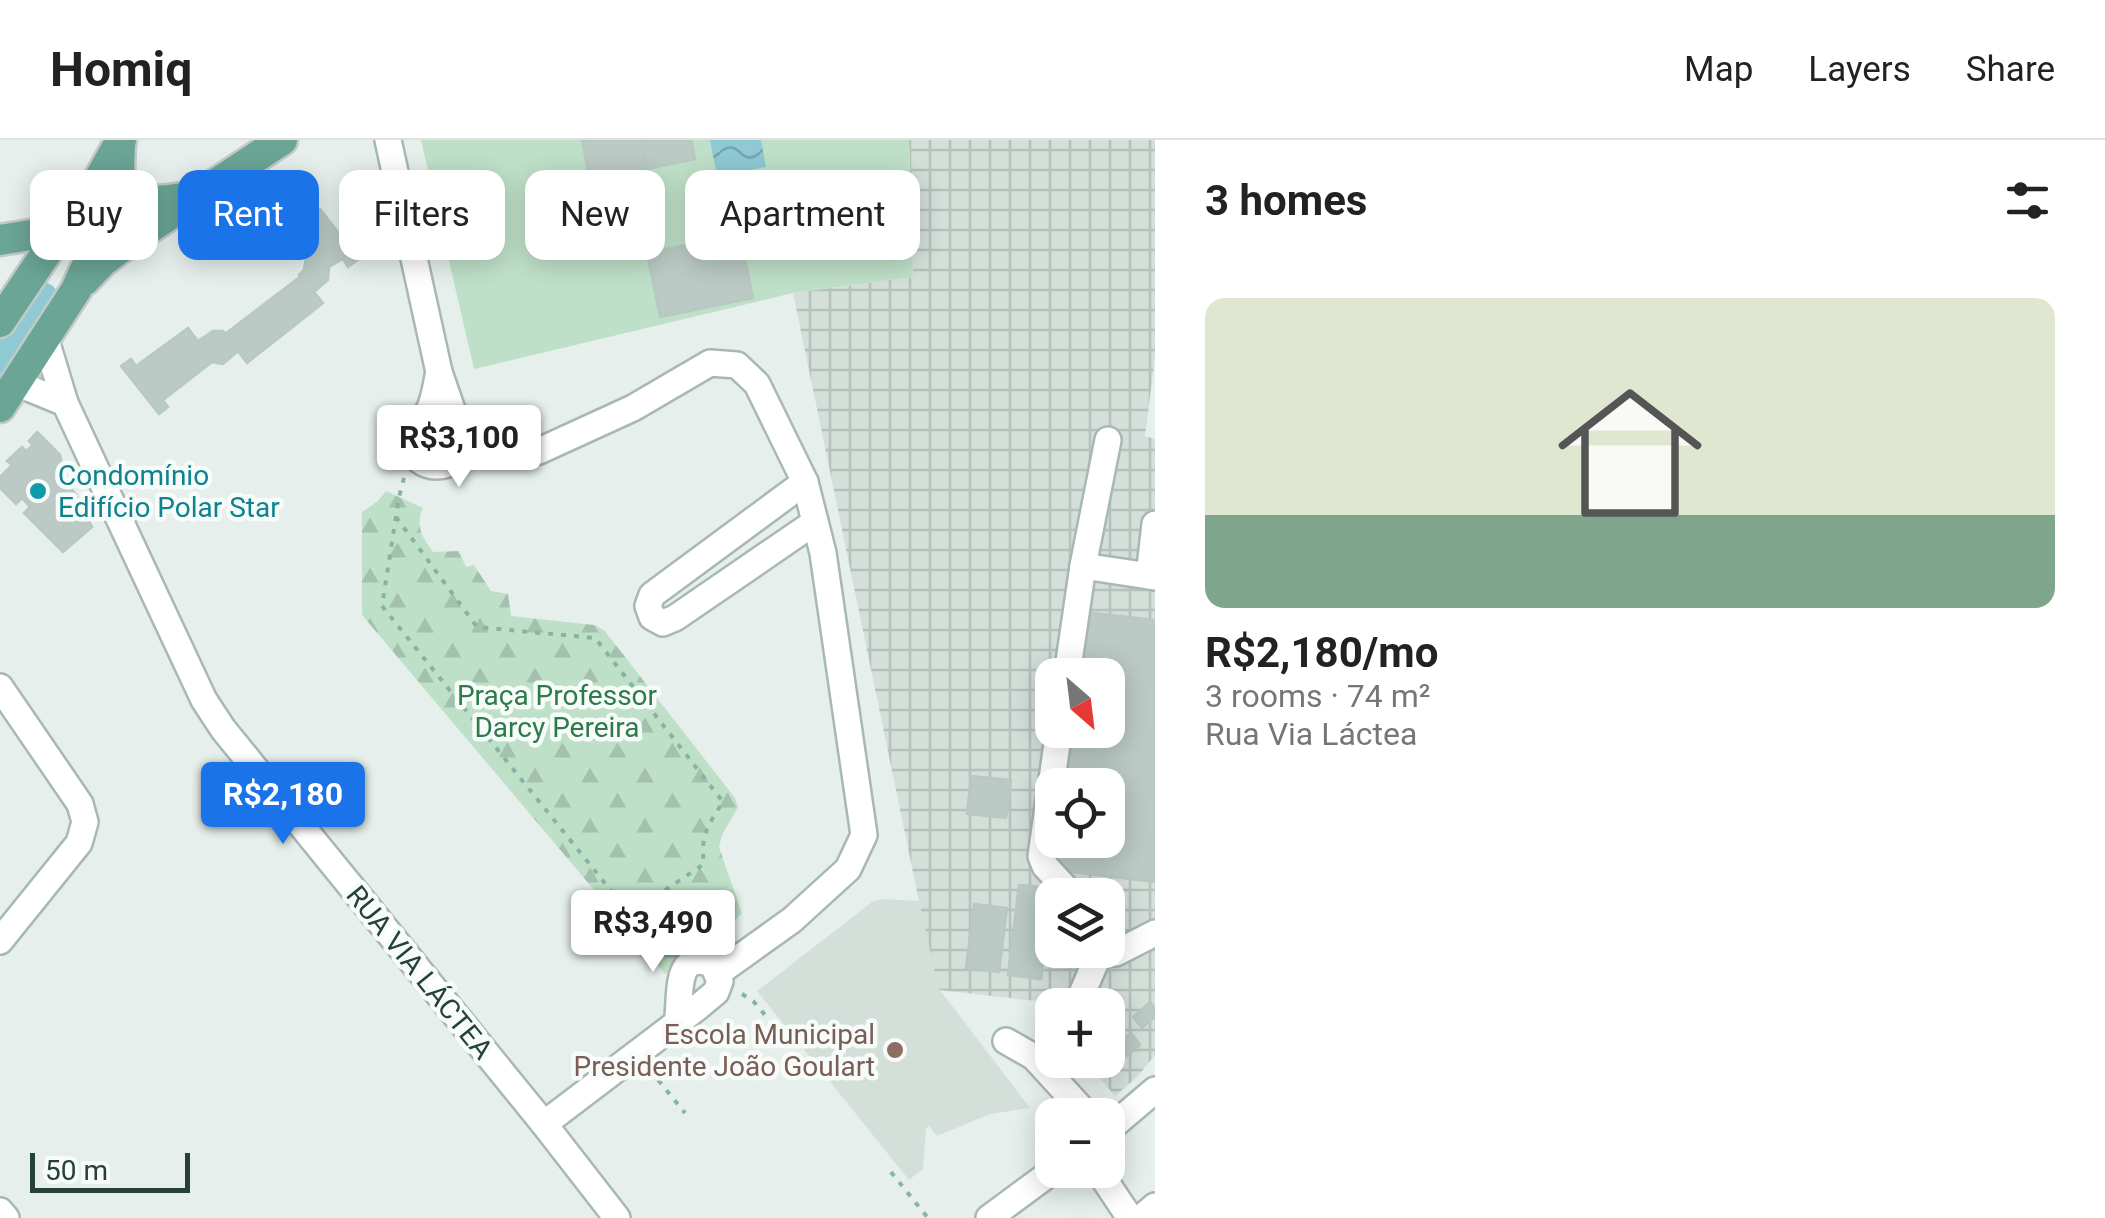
<!DOCTYPE html>
<meta charset="utf-8">
<style>
body{margin:0;font-family:Roboto,sans-serif;background:#f2f2f2;color:#222;height:100vh;display:flex;flex-direction:column;font-size:38px;white-space:nowrap}
*{box-sizing:border-box;margin:0}
p{font-size:32px;color:#767676}
.icon{flex:none;width:55px;height:55px;fill:none;stroke:currentColor;stroke-width:2;stroke-linecap:round;stroke-linejoin:round}
.map{position:relative;flex:1;overflow:hidden}
.side{display:flex;flex-direction:column;background:#fff;width:950px}
.side>*{flex:none}
.banner{position:absolute;left:30px;top:30px;width:950px;height:90px;display:flex;gap:20px}
.needle{width:65px;rotate:152deg}
.tools{position:absolute;left:1035px;top:518px;display:grid;gap:20px}
.tools a{display:grid;place-items:center;width:90px;height:90px;border-radius:20px;background:#fff;box-shadow:0 5px 25px #0003;font-size:50px}
.scale{position:absolute;left:30px;bottom:25px;width:160px;box-sizing:border-box;padding-left:10px;border:5px solid #24423a;border-top:0;font-size:28px;line-height:35px;white-space:nowrap;color:#24423a;-webkit-text-stroke:8px #f7fbf9;paint-order:stroke}
.price{position:absolute;translate:-50% -85px;padding:0 22px;border-radius:10px;background:#fff;color:#222;font-size:32px;line-height:65px;filter:drop-shadow(0 2px 5px #0008)}
.price::after{content:'';position:absolute;left:50%;top:60px;width:30px;height:22px;margin-left:-15px;background:inherit;clip-path:polygon(0 0,100% 0,50% 100%)}
.price.current{background:#1a73e8;color:#fff}
ul{padding:0;list-style:none}
li{display:grid;align-content:center;gap:20px;height:530px;padding:0 50px}
li span{display:grid;place-items:center;height:310px;border-radius:20px;color:#555}
li>.icon{margin-inline-start:auto}
span .icon{width:180px;height:180px;fill:#fffc;stroke-width:1}
li b{font-size:42px}
h2{display:flex;justify-content:space-between;align-items:center;height:120px;padding:0 50px;font-size:42px}
.chip{padding:0 35px;border-radius:20px;background:#fff;box-shadow:0 5px 25px #0003;font-size:35px;line-height:90px}
.chip.current{background:#1a73e8;color:#fff}
header{display:flex;align-items:center;gap:60px;box-sizing:border-box;height:140px;padding:0 50px;background:#fff;border-bottom:2px solid #e0e0e0}
header strong{font-size:48px}
nav{display:flex;gap:55px;margin-inline-start:auto;font-size:35px}
main{display:flex;flex:1;min-height:0}
.map>svg:first-child{display:block}
.built{fill:#d4dfda}
.industrial{fill:url(#industrial-grid);fill-rule:evenodd}
.forest{fill:url(#forest-firs)}
.pitch{fill:#bfe0c8}
.water{fill:url(#water-waves)}
.lines{fill:none;stroke-linecap:round;stroke-linejoin:round}
.river{stroke:#8ec9d4;stroke-width:38}
.building{fill:#bbcac4;stroke:#b8c9c2;stroke-width:2.5}
.minor-casing{stroke:#a8b8b2;stroke-width:30}
.major-casing{stroke:#c2cac8;stroke-width:35}
.path{stroke:#86b3a5;stroke-width:4;stroke-dasharray:5 8;stroke-linecap:butt}
.minor{stroke:#fff;stroke-width:25}
.major{stroke:#6aa596;stroke-width:30}
.culture-dot{fill:#0f9aa8;stroke:#f7fbf9;stroke-width:4}
.education-dot{fill:#8d6e63;stroke:#f7fbf9;stroke-width:4}
.labels{text-anchor:middle;stroke-width:9;stroke-linejoin:round;paint-order:stroke}
.culture-label{font-size:28px;fill:#0d838f;stroke:#f7fbf9;text-anchor:start}
.park-label{font-size:28px;fill:#2d7a4b;stroke:#f7fbf9}
.street-label{font-size:28px;fill:#24423a;stroke:#f7fbf9}
.education-label{font-size:28px;fill:#785e54;stroke:#f7fbf9;text-anchor:end}
</style>
<header>
<strong>Homiq</strong>
<nav><a>Map</a><a>Layers</a><a>Share</a></nav>
</header>
<main>
<div class="map">
<svg width="1155" height="1078" viewBox="0 0 1155 1078">
<defs>
<pattern id="industrial-grid" width="8" height="8" patternUnits="userSpaceOnUse" patternTransform="scale(2.5)"><rect width="8" height="8" fill="#d4dfda"/><path d="M0 4h8M4 0v8" fill="none" stroke="#b6c1bc"/></pattern>
<pattern id="forest-firs" width="22" height="20" patternUnits="userSpaceOnUse" patternTransform="scale(2.5)"><rect width="22" height="20" fill="#bfe0c8"/><path d="M5 1l3.5 6h-7zM16 11l3.5 6h-7z" fill="#a4c1ad"/></pattern>
<pattern id="water-waves" width="16" height="10" patternUnits="userSpaceOnUse" patternTransform="scale(2.5)"><rect width="16" height="10" fill="#8ec9d4"/><path d="M0 5q4-4 8 0t8 0" fill="none" stroke="#74a5ad"/></pattern>
</defs>
<rect width="100%" height="100%" fill="#e6efeb"/>
<polygon class="built" points="882,759 919,761 940,850 1030,968 990,974 937,996 929,986 926,989 923,1029 909,1040 757,851 872,762"/>
<path class="industrial" d="M909 0H1155V217L1145 296 1155 299V915L1137 937 1115 956 1085 920H1108V865H1052V880L1036 861 939 850 919 761 793 153 913 137ZM1052 535H1108V590H1052ZM1052 645H1108V700H1052ZM1052 755H1108V810H1052Z"/>
<path class="forest" d="M386 351 423 368C415 386 422 397 433 412L459 411 466 427 474 425 491 451 508 454 511 476 594 485 604 490 735 658 738 667 722 695 719 707 742 774 665 834 362 475V372L378 361Z"/>
<polygon class="pitch" points="421,0 909,0 913,137 793,153 474,229"/>
<g class="water">
<polygon points="710,0 761,0 766,27 717,36"/>
<polygon points="769,38 772,54 746,59 743,44"/>
</g>
<g class="lines">
<polyline class="river" points="0,224 41,161"/>
</g>
<g class="building">
<polygon points="582,0 641,0 647,29 590,40"/>
<polygon points="641,0 691,0 695,19 647,29"/>
<polygon points="320,69 359,119 348,127 343,119 329,127 328,140 314,152 323,163 247,223 238,211 223,224 212,222 163,260 168,267 159,274 121,226 131,219 136,226 188,188 198,201 213,191 223,191 225,194 301,136 299,135 304,130 306,117 313,110 303,98 317,85 310,77"/>
<polygon points="740,94 753,158 660,177 647,113"/>
<polygon points="37,292 60,315 62,324 56,329 59,337 76,354 75,355 80,360 92,387 63,412 24,373 30,367 22,358 16,364 0,348 0,337 12,325 7,321 22,307 26,311 33,305 29,301"/>
<polygon points="1083,472 1155,480 1155,742 1054,730 1057,700 1108,700 1108,645 1064,645 1070,590 1108,590 1108,535 1076,535"/>
<polygon points="971,636 1011,640 1006,678 967,674"/>
<polygon points="1019,745 1052,748 1041,839 1008,835"/>
<polygon points="974,764 1007,768 999,832 966,828"/>
<polygon points="1150,862 1155,869 1155,877 1142,888 1133,877"/>
<polygon points="1131,893 1140,905 1125,917 1115,905"/>
</g>
<g class="lines">
<g class="minor-casing">
<g id="minor">
<polyline points="388,0 439,232 456,281"/>
<polyline points="45,197 65,263 204,560 223,589 544,984 617,1078"/>
<polyline points="16,243 65,263"/>
<path d="M426 276C445 271 465 280 463 302 461 334 413 334 410 302 409 286 423 282 429 270 435 258 436 244 439 232"/>
<polyline points="462,309 498,315 539,311 633,268 710,223 737,225 757,244 805,342 823,413 864,695 848,729 792,780 718,833"/>
<polyline points="805,342 652,455 648,466 652,477 663,483 675,478 815,382"/>
<polyline points="1083,426 1108,300"/>
<polyline points="1149,436 1155,384"/>
<polyline points="1067,535 1083,426 1155,437"/>
<polyline points="0,547 80,664 85,682 79,703 0,801"/>
<polyline points="1059,590 1041,716 1045,726 1072,755"/>
<polyline points="1099,814 1116,813 1155,793"/>
<polyline points="1077,865 1099,814 1097,810"/>
<polyline points="1006,901 1034,917 1087,975"/>
<path d="M544 984 698 867 716 852 720 841 713 825C672 807 682 860 677 883"/>
<polyline points="1108,990 1155,950"/>
<polyline points="1098,1030 1130,1078"/>
<polyline points="0,1071 6,1078"/>
<polyline points="989,1078 1054,1030"/>
<polyline points="1141,1078 1155,1066"/>
</g>
</g>
<g class="major-casing">
<g id="major">
<path d="M120 4C120 14 118 26 120 36 128 69 165 61 189 57"/>
<polyline points="0,100 75,88 85,91 92,99 93,112 76,150 0,267"/>
<polyline points="85,140 103,121 124,105 282,0"/>
<polyline points="0,182 61,91 93,50 121,0"/>
</g>
</g>
<g class="path">
<polyline points="404,338 399,357 382,466 665,818"/>
<path d="M396 377 477 487 595 498 723 662C708 685 700 696 704 724L630 774"/>
<polyline points="742,854 754,862 787,901"/>
<polyline points="650,930 685,973"/>
<polyline points="891,1032 928,1078"/>
</g>
<use href="#minor" class="minor"/>
<use href="#major" class="major"/>
</g>
<circle class="culture-dot" cx="38" cy="351" r="10"/>
<circle class="education-dot" cx="895" cy="910" r="10"/>
<g class="labels">
<g class="culture-label">
<text x="58" y="345">Condomínio<tspan x="58" dy="32">Edifício Polar Star</tspan></text>
</g>
<g class="park-label">
<text x="557" y="565">Praça Professor<tspan x="557" dy="32">Darcy Pereira</tspan></text>
</g>
<g class="street-label">
<text transform="translate(420 832) rotate(51)" y="10">RUA VIA LÁCTEA</text>
</g>
<g class="education-label">
<text x="875" y="904">Escola Municipal<tspan x="875" dy="32">Presidente João Goulart</tspan></text>
</g>
</g>
</svg>
<div class="tools">
<a><svg class="needle" viewBox="-14 -14 28 28"><path d="M0-13l5 13h-10z" fill="#e53935"/><path d="M0 13l5-13h-10z" fill="#767676"/></svg></a>
<a><svg class="icon" aria-label="locate" viewBox="0 0 24 24"><circle cx="12" cy="12" r="6"/><path d="M12 2v4M12 18v4M2 12h4M18 12h4"/></svg></a>
<a><svg class="icon" aria-label="layers" viewBox="0 0 24 24"><path d="M12 4l9 5-9 5-9-5zM3 14l9 5 9-5"/></svg></a>
<a>+</a>
<a>−</a>
</div>
<div class="scale">50 m</div>
<b class="price" style="left:459px;top:350px">R$3,100</b>
<b class="price current" style="left:283px;top:707px">R$2,180</b>
<b class="price" style="left:653px;top:835px">R$3,490</b>
<div class="banner">
<a class="chip">Buy</a>
<a class="chip current">Rent</a>
<a class="chip">Filters</a>
<a class="chip">New</a>
<a class="chip">Apartment</a>
</div>
</div>
<section class="side">
<h2>3 homes<svg class="icon" aria-label="filters" viewBox="0 0 24 24"><path d="M4 7h16M4 17h16"/><circle cx="9" cy="7" r="2"/><circle cx="15" cy="17" r="2"/></svg></h2>
<ul>
<li><span style="background:linear-gradient(#dfe7d0 70%,#7fa58c 0)"><svg class="icon" aria-label="home" viewBox="0 0 24 24"><path d="M3 11l9-7 9 7M6 9v11h12V9"/></svg></span><div><b>R$2,180/mo</b><p>3 rooms · 74 m²</p><p>Rua Via Láctea</p></div></li>
</ul>
</section>
</main>
